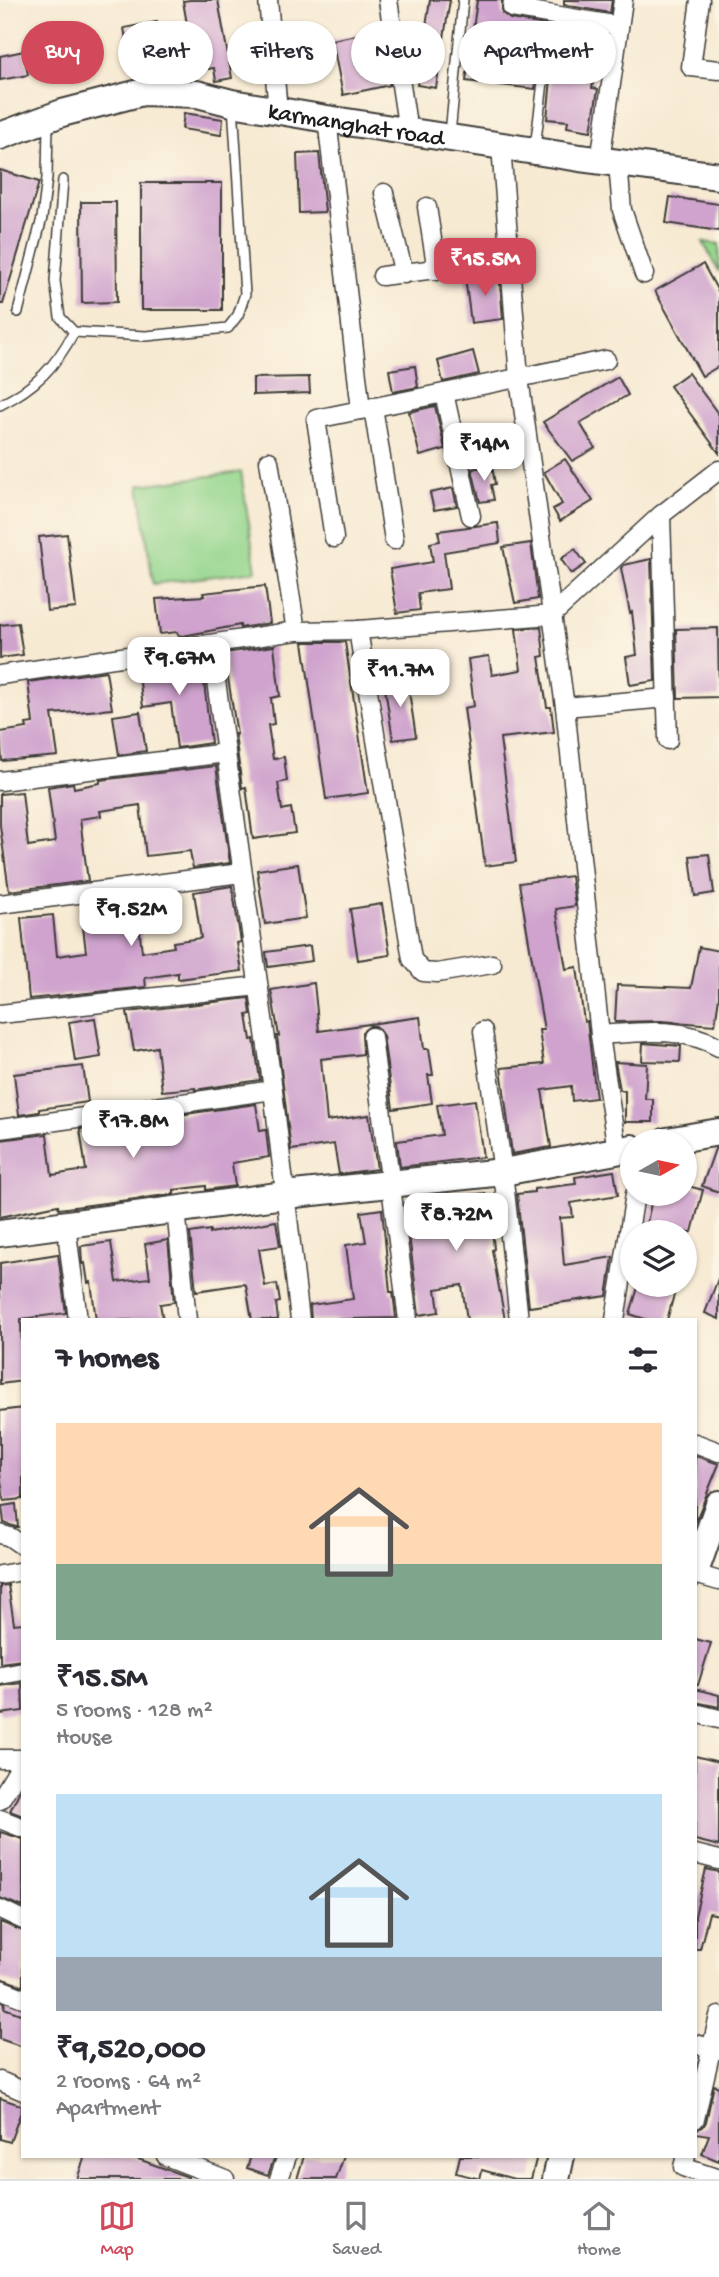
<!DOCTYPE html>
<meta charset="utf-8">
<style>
body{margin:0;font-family:"Gochi Hand",sans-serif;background:#f2f2f3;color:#2b2b33;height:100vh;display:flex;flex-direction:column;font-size:26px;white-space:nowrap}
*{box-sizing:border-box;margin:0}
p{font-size:23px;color:#7c7c81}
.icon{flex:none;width:38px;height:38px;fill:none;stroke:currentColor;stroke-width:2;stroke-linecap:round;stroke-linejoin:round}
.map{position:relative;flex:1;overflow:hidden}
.sheet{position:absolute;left:21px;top:1318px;width:676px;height:840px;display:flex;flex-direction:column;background:#fff;border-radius:0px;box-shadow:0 2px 5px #0004}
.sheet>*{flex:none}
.guide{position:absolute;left:21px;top:21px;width:677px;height:63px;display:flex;gap:14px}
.needle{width:46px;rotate:81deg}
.fabs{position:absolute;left:620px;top:1129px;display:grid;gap:14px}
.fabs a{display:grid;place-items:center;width:77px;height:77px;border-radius:50%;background:#fff;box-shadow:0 2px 5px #0004;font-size:35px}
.price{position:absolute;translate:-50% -60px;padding:0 16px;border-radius:14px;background:#fff;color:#222;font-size:23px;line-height:46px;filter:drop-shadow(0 2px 4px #0008)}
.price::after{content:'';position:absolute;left:50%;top:42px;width:21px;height:16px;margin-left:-10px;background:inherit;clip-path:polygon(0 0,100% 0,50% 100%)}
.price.current{background:#d1495b;color:#fff}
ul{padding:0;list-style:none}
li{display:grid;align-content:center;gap:14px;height:371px;padding:0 35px}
li span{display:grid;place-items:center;height:217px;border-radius:0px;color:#555}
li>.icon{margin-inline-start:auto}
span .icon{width:126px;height:126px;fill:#fffc;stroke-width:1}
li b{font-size:30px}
h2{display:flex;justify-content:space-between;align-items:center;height:84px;padding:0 35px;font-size:30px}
.chip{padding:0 24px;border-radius:32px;background:#fff;box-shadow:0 2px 5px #0004;font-size:24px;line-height:63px}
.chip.current{background:#d1495b;color:#fff}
.tab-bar{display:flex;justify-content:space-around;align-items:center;height:98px;border-top:2px solid #e1e1e2;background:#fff;font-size:19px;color:#7c7c81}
.tab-bar a{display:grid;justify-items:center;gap:4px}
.tab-bar .current{color:#d1495b}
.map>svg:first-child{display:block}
.green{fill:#94d68d;stroke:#587954;stroke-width:2}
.building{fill:#cfa3ce}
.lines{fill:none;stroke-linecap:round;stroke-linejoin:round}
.lane-casing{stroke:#3d3b37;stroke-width:12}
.street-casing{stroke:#3d3b37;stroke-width:21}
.secondary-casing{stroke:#3d3b37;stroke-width:30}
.lane{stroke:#fff;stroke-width:9}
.street{stroke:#fff;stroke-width:18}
.secondary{stroke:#fff;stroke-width:26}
.labels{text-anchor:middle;stroke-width:5;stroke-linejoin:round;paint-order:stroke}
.street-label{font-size:24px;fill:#1c1c1c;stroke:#fcf5e5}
</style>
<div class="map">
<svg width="719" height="2179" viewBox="0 0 719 2179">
<rect width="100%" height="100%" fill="#fcf5e5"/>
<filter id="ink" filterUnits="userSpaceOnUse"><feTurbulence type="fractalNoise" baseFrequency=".0143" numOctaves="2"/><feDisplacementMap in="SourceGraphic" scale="14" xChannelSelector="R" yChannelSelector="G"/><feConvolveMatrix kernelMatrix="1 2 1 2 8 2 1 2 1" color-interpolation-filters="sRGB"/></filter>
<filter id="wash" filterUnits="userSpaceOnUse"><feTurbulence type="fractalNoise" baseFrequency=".00686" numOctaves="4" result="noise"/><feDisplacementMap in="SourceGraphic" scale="28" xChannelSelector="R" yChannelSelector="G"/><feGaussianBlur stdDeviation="1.57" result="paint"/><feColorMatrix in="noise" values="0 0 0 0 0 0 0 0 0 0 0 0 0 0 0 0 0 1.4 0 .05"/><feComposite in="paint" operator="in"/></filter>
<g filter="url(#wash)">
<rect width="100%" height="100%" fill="#f7ead3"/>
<g class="green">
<polygon points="703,242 719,244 719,272"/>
<polygon points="241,472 256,571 153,584 139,485"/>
</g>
<g id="blocks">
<g class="building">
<polygon points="190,0 218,0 232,78 216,81 214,68 195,71 183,1"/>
<polygon points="430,0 450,0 436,88 417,85"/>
<polygon points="477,0 502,0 502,13 510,19 605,35 603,51 599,50 592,88 598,89 591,131 567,127 568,121 547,119 554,50 549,42 544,43 540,47 535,89 466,81"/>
<polygon points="564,0 612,0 610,13 564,5"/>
<polygon points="157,22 162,48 129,55 124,28"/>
<polygon points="381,30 390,85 343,95 332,40"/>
<polygon points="24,51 28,75 0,80 0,56"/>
<polygon points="184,113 223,119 221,135 182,129"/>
<polygon points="319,153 325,212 299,213 297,154"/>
<polygon points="0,170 39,182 3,304 0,304"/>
<rect x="141" y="183" width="81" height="127"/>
<polygon points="670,197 719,204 719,231 666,223"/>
<polygon points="81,202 116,202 117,302 82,303"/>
<polygon points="703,264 719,293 719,366 702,376 655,291"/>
<polygon points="499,272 503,319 471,323 465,277"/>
<polygon points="473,351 479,374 443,382 438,361"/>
<polygon points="415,366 418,387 393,392 389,370"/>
<polygon points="688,373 719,415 719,453 670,386"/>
<polygon points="309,377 310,393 253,395 253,378"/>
<polygon points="618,377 628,395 580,423 595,448 572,461 543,422"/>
<polygon points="435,406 445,449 420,456 409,412"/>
<polygon points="565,459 593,501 560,521 553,509 562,504 544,472"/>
<polygon points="492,465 495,484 491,485 494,500 480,502 472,469"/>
<polygon points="453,488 457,506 434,510 430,493"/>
<polygon points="498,523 500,543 444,552 449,589 418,593 420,610 397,613 390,569 433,562 430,543 440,541 438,531"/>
<polygon points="67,534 76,608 47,611 39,537"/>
<polygon points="531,543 538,599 515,603 503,547"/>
<polygon points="575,549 586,564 571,574 561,559"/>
<polygon points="651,559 655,681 630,685 626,657 637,655 632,612 630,613 621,568 624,565"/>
<polygon points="265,586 270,623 240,628 240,625 183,636 178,635 177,632 160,634 156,599 204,596 203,593"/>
<polygon points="18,623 23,655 0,658 0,625"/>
<polygon points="541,627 544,656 539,657 547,707 551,707 554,732 500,738 516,862 485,866 464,708 474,706 468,659 489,656 492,675 521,670 516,629"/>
<polygon points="718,628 719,697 678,698 676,629"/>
<polygon points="303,642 345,642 368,793 326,799"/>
<polygon points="274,646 280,696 271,698 274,724 268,725 273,759 284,757 287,781 278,783 282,810 291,808 295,833 253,839 246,787 242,788 235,734 237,734 224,653"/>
<polygon points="201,657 211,743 177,748 171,703 143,707 138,666"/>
<polygon points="106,671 112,709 52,714 58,756 2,761 0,732 27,728 26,724 33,723 28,682"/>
<polygon points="407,678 416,737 393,740 384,682"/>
<polygon points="140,712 146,751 119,755 113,716"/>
<polygon points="216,766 230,863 193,868 190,851 146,856 140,805 100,811 101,816 80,819 88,881 9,891 0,826 0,794 22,792 28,846 55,842 48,787 73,783 74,788 100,783 100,780"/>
<polygon points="709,854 714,893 695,896 690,856"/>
<polygon points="298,864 306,918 265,924 257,870"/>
<polygon points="571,876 575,906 556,909 566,969 577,967 584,1022 587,1021 596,1098 572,1101 571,1086 542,1090 551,1147 512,1154 501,1068 544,1064 539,1030 544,1030 519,883"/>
<polygon points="232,886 241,942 237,943 242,971 178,979 178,973 145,978 146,987 29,999 21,918 53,915 57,956 86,952 81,910 167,899 170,921 139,926 142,952 174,947 173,942 201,938 194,892"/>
<polygon points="382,904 390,955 358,960 350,909"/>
<polygon points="310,946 312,961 268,967 266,952"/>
<polygon points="699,947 719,951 719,997 715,1025 661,1021 615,1022 617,985 691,988"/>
<polygon points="314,983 319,1031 420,1017 424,1049 429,1049 433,1075 428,1075 432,1103 393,1109 383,1036 376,1026 370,1026 362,1032 363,1054 321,1059 327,1121 369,1115 377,1169 339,1174 334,1144 291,1150 277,1036 279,1036 271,990"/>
<polygon points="249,998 251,1014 247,1015 251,1040 254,1039 260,1080 195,1090 195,1088 162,1091 157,1047 134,1051 127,1012"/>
<polygon points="95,1018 101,1057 75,1061 69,1022"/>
<polygon points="643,1043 681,1046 680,1062 642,1061"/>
<polygon points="615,1062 647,1064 645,1099 653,1099 653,1122 625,1122 625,1091 620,1090"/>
<polygon points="83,1066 88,1102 39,1109 39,1112 19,1115 14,1074"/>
<polygon points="475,1100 483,1157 400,1167 397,1141 442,1135 437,1105"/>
<polygon points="256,1104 260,1131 266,1130 269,1157 232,1163 235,1186 206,1190 206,1186 174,1190 174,1194 59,1209 58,1205 0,1217 0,1140 47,1134 52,1175 86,1170 80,1129"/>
<polygon points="719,1148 719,1192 702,1186 715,1149"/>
<polygon points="614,1171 618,1195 571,1203 573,1217 560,1218 564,1265 613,1257 607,1296 529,1307 517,1194 534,1192 534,1189 576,1184 575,1177"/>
<polygon points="684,1185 703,1190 692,1232 645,1232 653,1194 684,1194"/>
<polygon points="485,1193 486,1199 494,1197 498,1228 492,1229 494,1249 492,1250 505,1320 467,1320 462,1285 436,1289 439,1312 419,1315 405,1203"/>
<polygon points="382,1209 390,1292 393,1292 396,1318 311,1320 310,1305 353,1299 346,1245 366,1242 361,1212"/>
<polygon points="276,1221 280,1246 259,1249 265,1286 277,1284 280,1302 276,1303 278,1320 252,1320 246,1285 243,1284 196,1291 190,1233 210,1230 210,1233"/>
<polygon points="168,1240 174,1302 160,1304 163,1320 96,1320 91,1282 88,1283 85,1263 82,1264 81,1246 111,1242 117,1282 150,1278 145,1244"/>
<polygon points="58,1254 66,1313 21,1319 23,1381 0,1384 0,1263"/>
<polygon points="718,1279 719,1279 719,1319 705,1313"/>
<polygon points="639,1284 677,1284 667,1320 648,1320 630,1314"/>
<polygon points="23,1408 23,1499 4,1501 0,1474 0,1411"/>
<polygon points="696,1456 719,1464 695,1523 695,1459"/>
<polygon points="16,1504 18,1527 16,1527 4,1523 2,1506"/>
<polygon points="8,1585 14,1624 23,1623 23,1660 0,1663 0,1586"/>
<polygon points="695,1639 711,1643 698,1685 695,1684"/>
<polygon points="22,1683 23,1711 0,1714 0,1686"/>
<polygon points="695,1689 719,1695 719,1707 695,1702"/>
<polygon points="695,1756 719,1762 719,1846 695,1840"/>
<polygon points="23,1784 23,1816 10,1811"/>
<polygon points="0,1832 23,1839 23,1907 0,1898"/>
<polygon points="706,1869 719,1872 719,1915 709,1913 700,1949 695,1949 695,1916"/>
<polygon points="0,1922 23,1931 23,1986 0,1978"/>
<polygon points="0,2001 5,2003 4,2008 23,2015 23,2047 0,2039"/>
<polygon points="714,2085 719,2087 719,2161 702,2154 709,2135 695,2133 695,2130 703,2127 706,2122"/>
<polygon points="0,2098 23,2106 10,2142 0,2139"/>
<polygon points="85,2156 130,2156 188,2177 188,2179 77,2179"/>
<polygon points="251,2156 275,2156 268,2175 247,2168"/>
<polygon points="304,2156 344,2156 336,2179 297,2179"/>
<polygon points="460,2156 537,2156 531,2179 514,2179 482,2170 480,2179 456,2173"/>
</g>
</g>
</g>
<g filter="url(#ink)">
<use href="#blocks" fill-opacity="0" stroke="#3d3b37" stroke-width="2"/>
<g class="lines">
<g class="lane-casing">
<g id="lane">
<polyline points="450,134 463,0"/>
<polyline points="535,148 547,49"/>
<polyline points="63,180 55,281 60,317 74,332 146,336 228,328 238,315 245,294 233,105"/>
<polyline points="18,312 42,218 47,178 48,123"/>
<path d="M0 405C36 387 55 367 74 332"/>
</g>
</g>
<g class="street-casing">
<g id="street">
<polyline points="268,0 278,111"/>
<polyline points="388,0 408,131"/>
<polyline points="513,0 512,8 619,26"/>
<polyline points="700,0 691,67 719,70"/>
<polyline points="327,119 361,410"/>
<polyline points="501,146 519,378 565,707 600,1035 617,1151"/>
<polyline points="600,161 623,0"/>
<polyline points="618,163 622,210 644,274"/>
<polyline points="384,193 404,274"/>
<polyline points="427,207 437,271"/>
<polyline points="382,276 511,259"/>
<polyline points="444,393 471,516"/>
<polyline points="373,407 394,540"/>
<polyline points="269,461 296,631"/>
<polyline points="661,515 668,740"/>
<polyline points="334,538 316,419 606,360"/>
<polyline points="358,630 412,959 423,972 437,973 492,964"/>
<polyline points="211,645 273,1090 300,1320"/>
<polyline points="0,675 296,631 358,630 552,615 661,515 719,470"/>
<polyline points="565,707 667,698"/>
<polyline points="0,781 226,753"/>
<polyline points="0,904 241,873"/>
<polyline points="0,1014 258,986"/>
<polyline points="483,1031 503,1172 519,1320"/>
<path d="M600 1035C641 1032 681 1026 719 1047"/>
<polyline points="372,1037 408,1320"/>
<polyline points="0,1129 273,1090"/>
<polyline points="176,1209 187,1320"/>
<polyline points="66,1224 78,1320"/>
<polyline points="615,1320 635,1194"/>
<polyline points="695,1443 719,1452"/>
<polyline points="0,1534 10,1537 23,1546"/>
<polyline points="695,1574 719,1581"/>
<polyline points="0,1575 23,1571"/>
<polyline points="0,1675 23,1671"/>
<polyline points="695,1713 719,1719"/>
<polyline points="0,1759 23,1759"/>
<polyline points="0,1800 23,1762"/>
<polyline points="0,1819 23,1828"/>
<polyline points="695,1854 719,1860"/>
<polyline points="0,1909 23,1920"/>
<polyline points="0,1989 23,1998"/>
<polyline points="695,2044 719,2050"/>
<polyline points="0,2081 23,2091"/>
<polyline points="695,2119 719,2016"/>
<polyline points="166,2156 225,2179"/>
<polyline points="686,2156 683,2167 719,2179"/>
<polyline points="279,2179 287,2156"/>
</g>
</g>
<g class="secondary-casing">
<g id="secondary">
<path id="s1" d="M0 136 62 113 143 92 197 94 232 103 327 119 580 158 719 176"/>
<polyline points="667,1141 719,1132"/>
<polyline points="0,1233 285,1195 503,1172 632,1148"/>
<polyline points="695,1572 719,1504"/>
<polyline points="556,2179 561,2156"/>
</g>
</g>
<use href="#lane" class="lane"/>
<use href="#street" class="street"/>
<use href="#secondary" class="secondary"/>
</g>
</g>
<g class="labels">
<g class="street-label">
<text dy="8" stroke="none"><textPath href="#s1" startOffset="366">karmanghat road</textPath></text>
</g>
</g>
</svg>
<div class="fabs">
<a><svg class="needle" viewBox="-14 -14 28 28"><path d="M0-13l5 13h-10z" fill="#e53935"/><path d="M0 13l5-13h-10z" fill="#7c7c81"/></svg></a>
<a><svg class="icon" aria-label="layers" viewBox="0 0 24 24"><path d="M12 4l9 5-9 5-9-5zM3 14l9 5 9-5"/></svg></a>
</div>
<b class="price current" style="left:485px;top:298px">₹15.5M</b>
<b class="price" style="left:484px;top:483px">₹14M</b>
<b class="price" style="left:179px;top:697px">₹9.67M</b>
<b class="price" style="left:400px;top:709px">₹11.7M</b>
<b class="price" style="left:131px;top:948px">₹9.52M</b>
<b class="price" style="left:133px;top:1160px">₹17.8M</b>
<b class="price" style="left:456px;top:1253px">₹8.72M</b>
<div class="guide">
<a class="chip current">Buy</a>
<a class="chip">Rent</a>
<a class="chip">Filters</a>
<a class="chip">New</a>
<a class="chip">Apartment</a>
</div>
<section class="sheet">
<h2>7 homes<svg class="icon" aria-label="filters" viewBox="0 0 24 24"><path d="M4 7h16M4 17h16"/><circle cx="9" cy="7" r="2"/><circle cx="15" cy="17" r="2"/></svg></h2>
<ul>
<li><span style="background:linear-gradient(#ffd9b3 65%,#7fa58c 0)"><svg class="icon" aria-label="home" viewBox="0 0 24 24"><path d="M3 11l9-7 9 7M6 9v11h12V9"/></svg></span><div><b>₹15.5M</b><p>5 rooms · 128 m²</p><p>House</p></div></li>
<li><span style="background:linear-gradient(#bfe0f5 75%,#9aa5b1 0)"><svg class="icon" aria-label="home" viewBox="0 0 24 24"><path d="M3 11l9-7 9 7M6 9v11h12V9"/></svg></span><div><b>₹9,520,000</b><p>2 rooms · 64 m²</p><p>Apartment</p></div></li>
</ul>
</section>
</div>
<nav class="tab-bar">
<a class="current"><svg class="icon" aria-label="map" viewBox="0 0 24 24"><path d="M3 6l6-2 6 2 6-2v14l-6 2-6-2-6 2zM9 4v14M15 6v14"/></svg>Map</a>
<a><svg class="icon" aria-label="saved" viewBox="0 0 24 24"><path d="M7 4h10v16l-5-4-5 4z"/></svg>Saved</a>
<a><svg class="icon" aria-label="home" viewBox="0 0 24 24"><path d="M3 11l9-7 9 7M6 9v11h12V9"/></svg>Home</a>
</nav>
